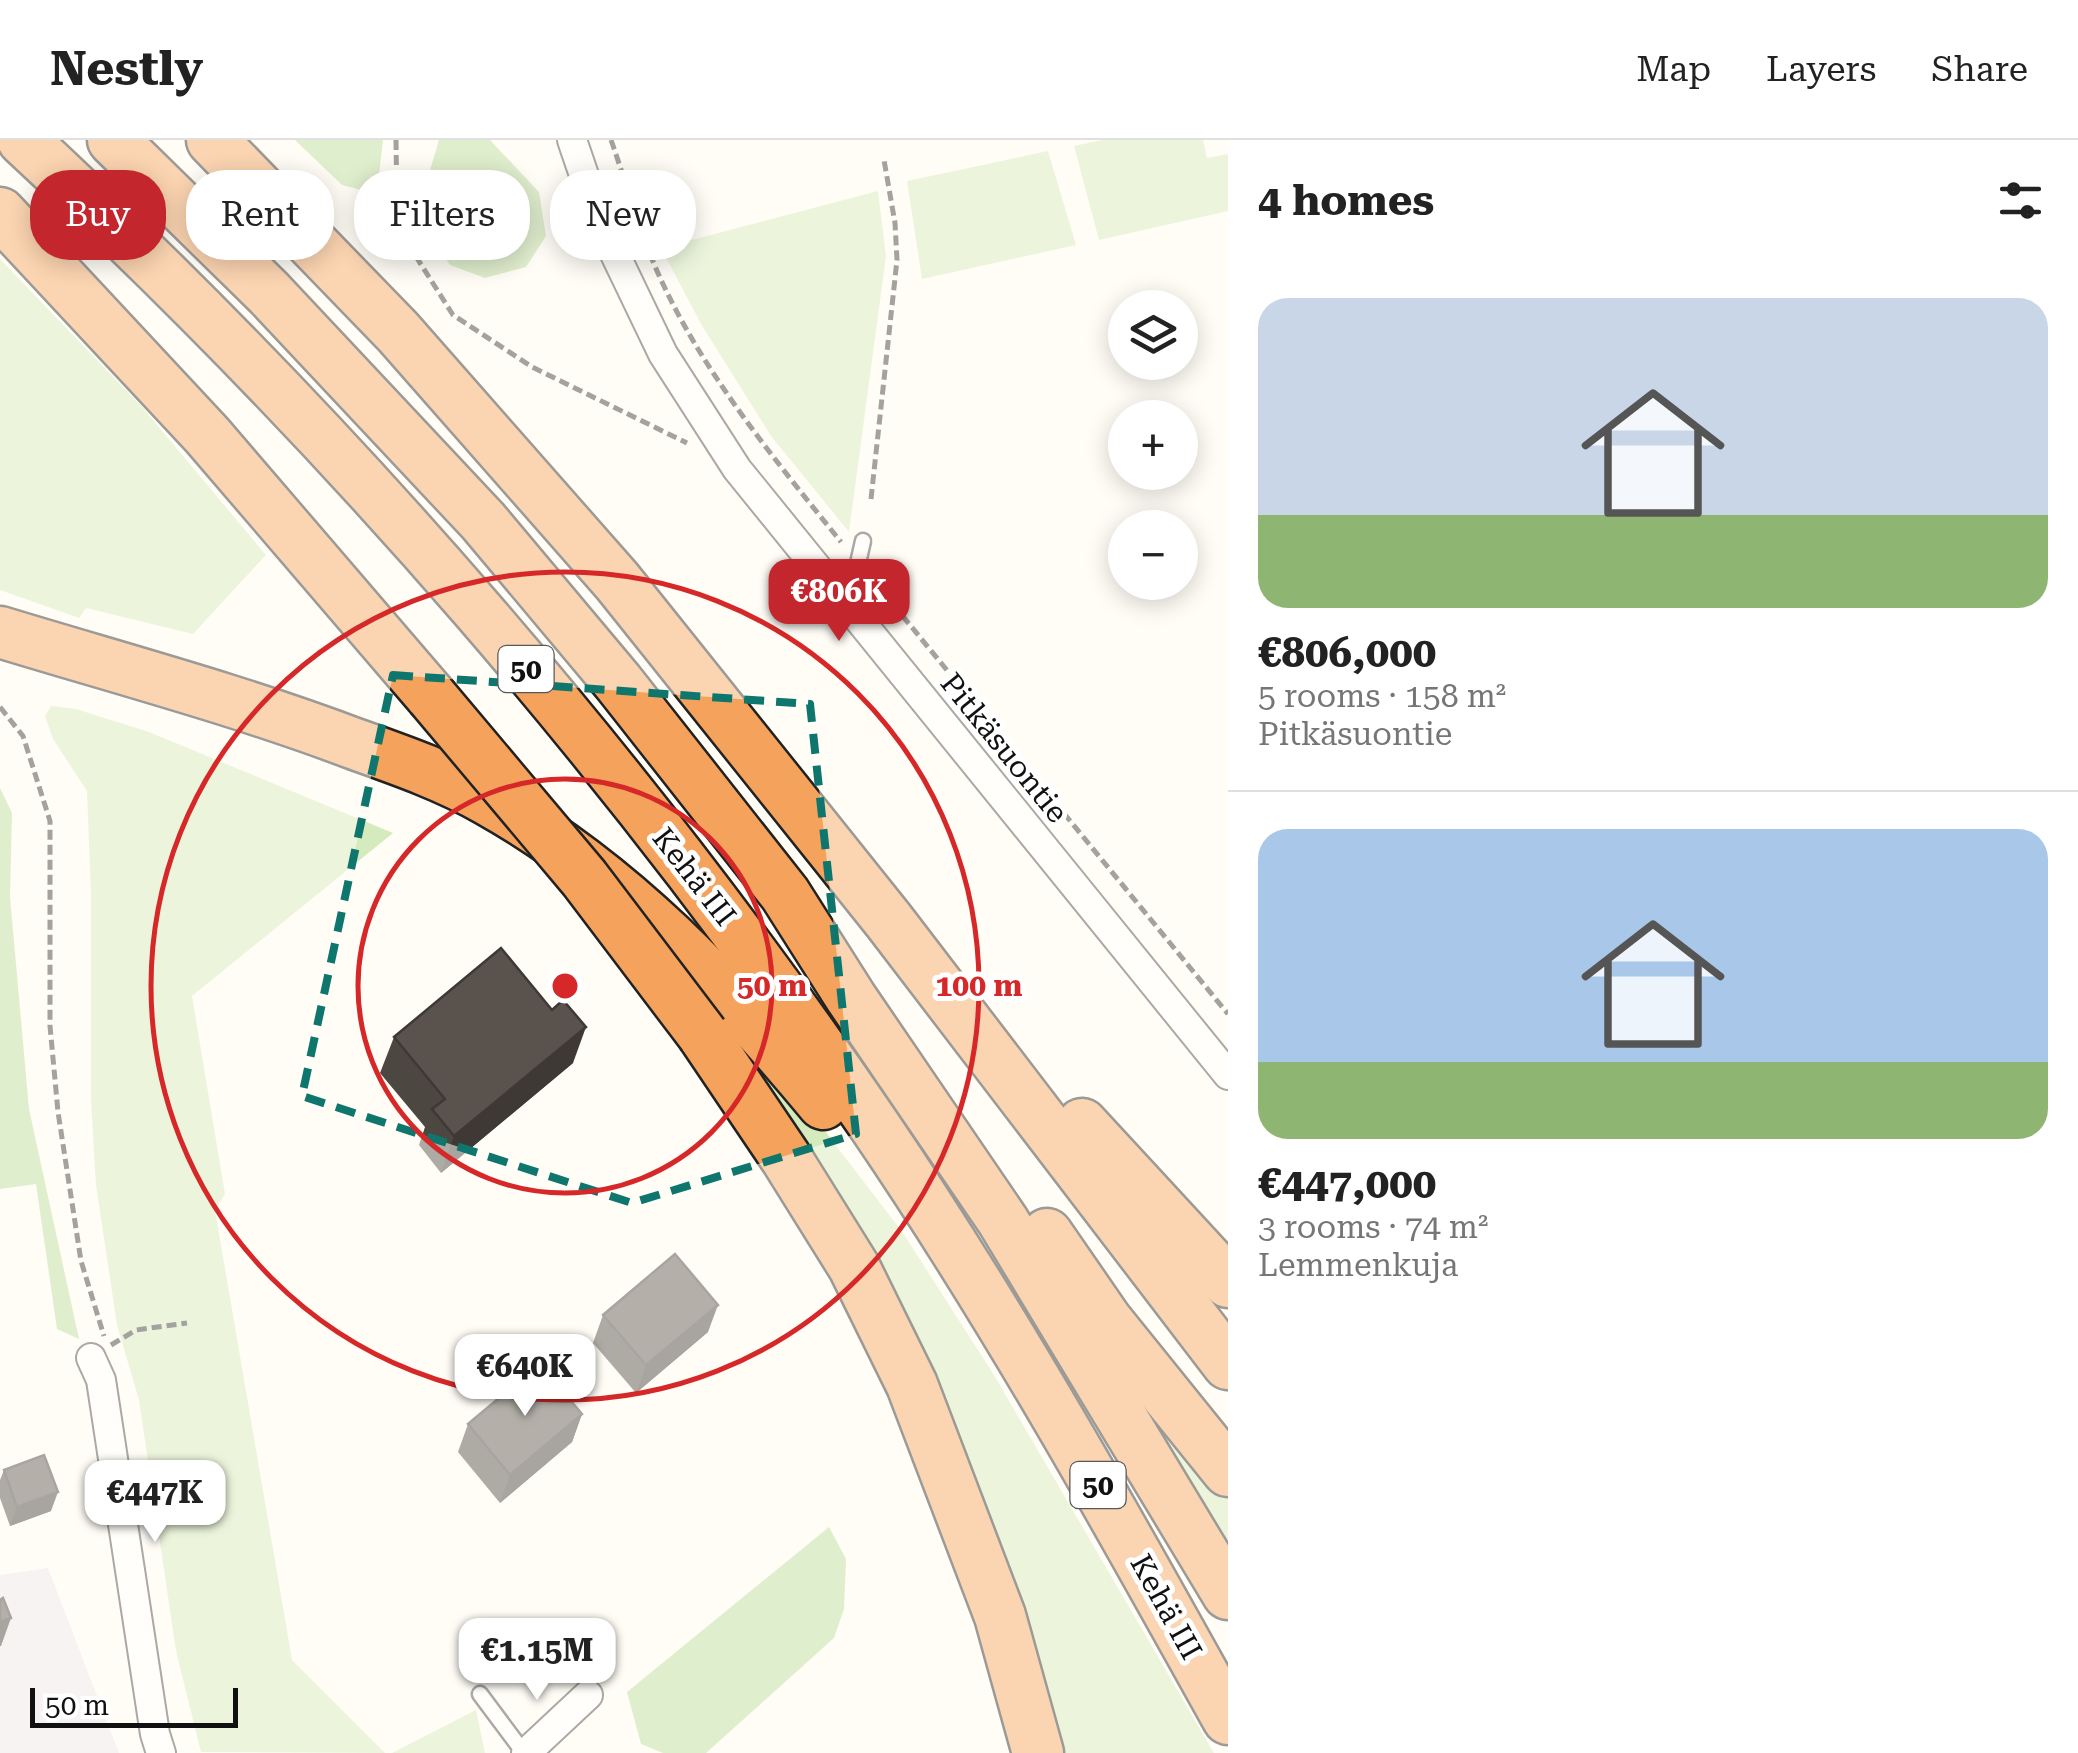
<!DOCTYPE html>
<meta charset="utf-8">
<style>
body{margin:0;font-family:"Roboto Serif",serif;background:#f6f6f6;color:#222;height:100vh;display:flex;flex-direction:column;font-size:38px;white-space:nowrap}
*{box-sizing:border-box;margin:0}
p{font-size:32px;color:#767676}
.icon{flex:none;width:55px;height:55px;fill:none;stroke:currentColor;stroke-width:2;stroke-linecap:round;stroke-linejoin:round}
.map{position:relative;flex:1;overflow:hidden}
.drawer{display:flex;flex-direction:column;background:#fff;width:850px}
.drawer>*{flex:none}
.hud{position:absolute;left:30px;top:30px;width:950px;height:90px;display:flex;gap:20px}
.buttons{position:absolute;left:1108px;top:150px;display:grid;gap:20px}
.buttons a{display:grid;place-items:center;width:90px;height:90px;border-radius:50%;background:#fff;box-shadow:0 5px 25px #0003;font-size:50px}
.scale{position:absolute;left:30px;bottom:25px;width:208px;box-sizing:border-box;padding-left:10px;border:5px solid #111;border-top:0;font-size:28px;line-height:35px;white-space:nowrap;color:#111;-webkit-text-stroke:8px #fff;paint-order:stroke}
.price{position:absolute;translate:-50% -85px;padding:0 22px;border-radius:20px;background:#fff;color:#222;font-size:32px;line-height:65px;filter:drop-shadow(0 2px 5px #0008)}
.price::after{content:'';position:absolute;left:50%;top:60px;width:30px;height:22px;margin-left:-15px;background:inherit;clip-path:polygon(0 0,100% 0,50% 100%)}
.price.on{background:#c4262e;color:#fff}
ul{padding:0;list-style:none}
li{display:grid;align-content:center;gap:20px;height:530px;padding:0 30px}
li+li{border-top:2px solid #e0e0e0}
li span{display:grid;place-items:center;height:310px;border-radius:30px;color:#555}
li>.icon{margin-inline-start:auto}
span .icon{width:180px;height:180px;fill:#fffc;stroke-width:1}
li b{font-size:42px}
h2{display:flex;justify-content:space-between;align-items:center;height:120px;padding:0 30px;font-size:42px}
.pill{padding:0 35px;border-radius:40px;background:#fff;box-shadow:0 5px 25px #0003;font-size:35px;line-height:90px}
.pill.on{background:#c4262e;color:#fff}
header{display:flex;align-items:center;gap:60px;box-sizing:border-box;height:140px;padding:0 50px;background:#fff;border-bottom:2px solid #e0e0e0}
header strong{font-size:48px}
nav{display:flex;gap:55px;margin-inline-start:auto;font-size:35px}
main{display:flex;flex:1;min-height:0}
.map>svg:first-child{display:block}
.industrial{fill:#eee6ef}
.green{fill:#d5ebbd}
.forest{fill:#b9dc9c}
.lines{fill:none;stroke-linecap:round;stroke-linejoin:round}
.lane-casing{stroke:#444;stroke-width:19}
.street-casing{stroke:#444;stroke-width:32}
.highway-casing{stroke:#222;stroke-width:55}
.path{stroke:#333;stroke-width:5;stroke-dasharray:10 5;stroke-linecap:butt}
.lane{stroke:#fff;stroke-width:14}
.street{stroke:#fff;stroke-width:28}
.highway{stroke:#f5a25d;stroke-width:50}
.highway-bridge-casing{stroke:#222;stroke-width:55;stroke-linecap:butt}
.highway-bridge{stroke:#f5a25d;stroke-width:50}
.wall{fill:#4d4742}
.shaded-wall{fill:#3f3936}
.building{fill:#5a524d;stroke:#3f3936;stroke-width:2.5}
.marked{fill:none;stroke:#0f766e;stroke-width:8;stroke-dasharray:20 12;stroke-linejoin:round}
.ring{fill:none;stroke:#d62828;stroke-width:5}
.labels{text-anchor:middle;stroke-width:10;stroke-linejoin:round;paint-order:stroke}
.shield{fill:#fff;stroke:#585858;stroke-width:2.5}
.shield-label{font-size:28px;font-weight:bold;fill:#111}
.street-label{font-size:30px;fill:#111;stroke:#fff}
.centre{fill:#d62828;stroke:#fff;stroke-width:5}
.ring-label{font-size:30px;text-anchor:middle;font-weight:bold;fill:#d62828;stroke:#fff;stroke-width:10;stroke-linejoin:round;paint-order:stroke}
</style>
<header>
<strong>Nestly</strong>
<nav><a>Map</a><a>Layers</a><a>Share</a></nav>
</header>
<main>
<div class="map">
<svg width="1228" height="1613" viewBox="0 0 1228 1613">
<rect width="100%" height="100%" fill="#fffdf5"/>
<polygon class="industrial" points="48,1428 119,1613 0,1613 0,1435"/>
<g class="green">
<polygon points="1102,0 1203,0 1207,18 1228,14 1228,71 1099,100 1074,6"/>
<polygon points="1048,11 1076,105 922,139 907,41"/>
<polygon points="878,51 886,116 849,392 771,296 701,184 661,108"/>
<polygon points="0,119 142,267 266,415 193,494 86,468 79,478 0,450"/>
<polygon points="51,566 76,569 149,592 393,693 192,856 225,1054 215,1070 292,1520 385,1613 201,1612 176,1511 139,1260 117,1185 96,1045 91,961 91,755 87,651 53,599 45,576"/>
<polygon points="686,829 786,940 903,1093 994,1235 1214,1613 1054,1613 999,1398 961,1303"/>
<polygon points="1110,1207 1228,1345 1228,1407"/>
<polygon points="476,1570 485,1613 392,1613"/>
</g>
<g class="forest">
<polygon points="295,0 383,0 379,35 369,52 342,45"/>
<polygon points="439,0 490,0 539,52 546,96 526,127 485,138 450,125 423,86 427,40"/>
<polygon points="0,648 12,673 10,757 29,969 79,1199 57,1189 36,1044 0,1049"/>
<polygon points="829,1387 846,1419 844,1469 834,1498 706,1613 663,1613 641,1604 627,1552"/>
</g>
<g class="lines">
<g class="lane-casing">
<g id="lane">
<polyline points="849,463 863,401"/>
<polyline points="480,1554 524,1613"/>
</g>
</g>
<g class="street-casing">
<g id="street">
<polyline points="572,0 601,85 663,214 737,329 1228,935"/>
<polyline points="91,1218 101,1240 155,1594 161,1613"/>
<polyline points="526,1613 588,1555"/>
</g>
</g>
<g class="highway-casing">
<g id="highway">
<path d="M23 0C341 294 630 627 874 985 1004 1176 1116 1377 1228 1579"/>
<polyline points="113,0 269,153 483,381 618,542 785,754 851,858 1003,1081 1228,1454"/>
<polyline points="212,0 398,192 617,441 889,781 1228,1224"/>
<polyline points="0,73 207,295 431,556"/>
<path d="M0 492C118 528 239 560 355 604 400 620 446 636 488 660 623 736 725 846 823 964"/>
<polyline points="703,895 786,1018 854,1127 912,1245 1000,1476 1038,1613"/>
<polyline points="1082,984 1228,1142"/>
<polyline points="1047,1094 1107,1181 1228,1331"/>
</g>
</g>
<g class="path">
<polyline points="396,0 397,69 410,107 453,175 532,227 687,303"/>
<path d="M611 0C628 48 641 98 663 144 707 238 776 321 841 402"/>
<polyline points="871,359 897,120 895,83 884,20"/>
<polyline points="874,441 1228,874"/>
<polyline points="0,567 23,596 50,681 50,886 58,972 81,1121 104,1196"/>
<polyline points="111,1205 136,1190 187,1183"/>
</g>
<use href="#lane" class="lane"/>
<use href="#street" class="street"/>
<use href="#highway" class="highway"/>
<g class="highway-bridge-casing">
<polyline id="highway-bridge" points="431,556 584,738 703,895"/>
</g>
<use href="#highway-bridge" class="highway-bridge"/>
</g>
<g class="wall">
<polygon points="394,897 573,923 441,1033 419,1005 425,987 380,933"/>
<polygon points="603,1175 708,1192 636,1253 593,1203"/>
<polygon points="582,1274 572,1302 500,1363 458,1312 468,1284"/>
<polygon points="4,1330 51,1371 10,1386 0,1358 0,1340"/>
</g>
<g class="shaded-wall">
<polygon points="586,887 573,923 441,1033 454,996"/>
<polygon points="718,1165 708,1192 636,1253 646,1225"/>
<polygon points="582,1274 572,1302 500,1363 510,1335"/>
<polygon points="58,1352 51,1371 10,1386 17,1367"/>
<polygon points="11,1478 1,1506 0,1506 0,1482"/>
</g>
<g class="building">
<polygon points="501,808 552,870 563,860 586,887 454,996 432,969 445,959 394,897"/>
<polygon points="675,1114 718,1165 646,1225 603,1175"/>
<polygon points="540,1224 582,1274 510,1335 468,1284"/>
<polygon points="44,1315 58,1352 17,1367 4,1330"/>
<polygon points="3,1458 11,1478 0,1482 0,1460"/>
</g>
<path d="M0 0H1228V1613H0ZM393 535 810 564 856 994 632 1063 302 956Z" fill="#fffdf5" fill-opacity=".55" fill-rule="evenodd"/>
<path class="marked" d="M393 535 810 564 856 994 632 1063 302 956Z"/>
<g class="ring">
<circle cx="565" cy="846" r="207"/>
<circle cx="565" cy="846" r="414"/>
</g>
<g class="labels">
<g class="shield">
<rect x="498.5" y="506" width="55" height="46" rx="8"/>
<rect x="1070.5" y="1322" width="55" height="46" rx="8"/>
</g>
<g class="shield-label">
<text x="526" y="539">50</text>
<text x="1098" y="1355">50</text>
</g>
<g class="street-label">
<text transform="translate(1004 608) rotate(51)" y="10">Pitkäsuontie</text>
<text transform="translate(694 737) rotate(52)" y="10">Kehä III</text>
<text transform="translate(1166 1467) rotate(61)" y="10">Kehä III</text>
</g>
</g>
<circle cx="565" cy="846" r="15" class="centre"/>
<g class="ring-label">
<text x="772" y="856">50 m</text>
<text x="979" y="856">100 m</text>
</g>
</svg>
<div class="buttons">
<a><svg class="icon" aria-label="layers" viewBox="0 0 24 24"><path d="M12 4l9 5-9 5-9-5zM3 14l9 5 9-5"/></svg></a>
<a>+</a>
<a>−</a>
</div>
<div class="scale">50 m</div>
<b class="price on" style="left:839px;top:504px">€806K</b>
<b class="price" style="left:525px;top:1279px">€640K</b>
<b class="price" style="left:155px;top:1405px">€447K</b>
<b class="price" style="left:537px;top:1563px">€1.15M</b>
<div class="hud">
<a class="pill on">Buy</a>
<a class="pill">Rent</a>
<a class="pill">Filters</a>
<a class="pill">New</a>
</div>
</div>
<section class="drawer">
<h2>4 homes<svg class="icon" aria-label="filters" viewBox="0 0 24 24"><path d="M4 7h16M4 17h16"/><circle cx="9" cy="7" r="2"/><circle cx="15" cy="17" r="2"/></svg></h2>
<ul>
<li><span style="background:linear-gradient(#c9d6e8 70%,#8fb573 0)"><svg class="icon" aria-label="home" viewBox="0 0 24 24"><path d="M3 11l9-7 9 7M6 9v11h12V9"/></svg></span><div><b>€806,000</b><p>5 rooms · 158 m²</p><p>Pitkäsuontie</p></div></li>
<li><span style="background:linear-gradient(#a9c7e8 75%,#8fb573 0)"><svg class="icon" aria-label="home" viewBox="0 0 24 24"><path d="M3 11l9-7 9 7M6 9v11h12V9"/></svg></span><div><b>€447,000</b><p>3 rooms · 74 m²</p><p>Lemmenkuja</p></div></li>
</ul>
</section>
</main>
